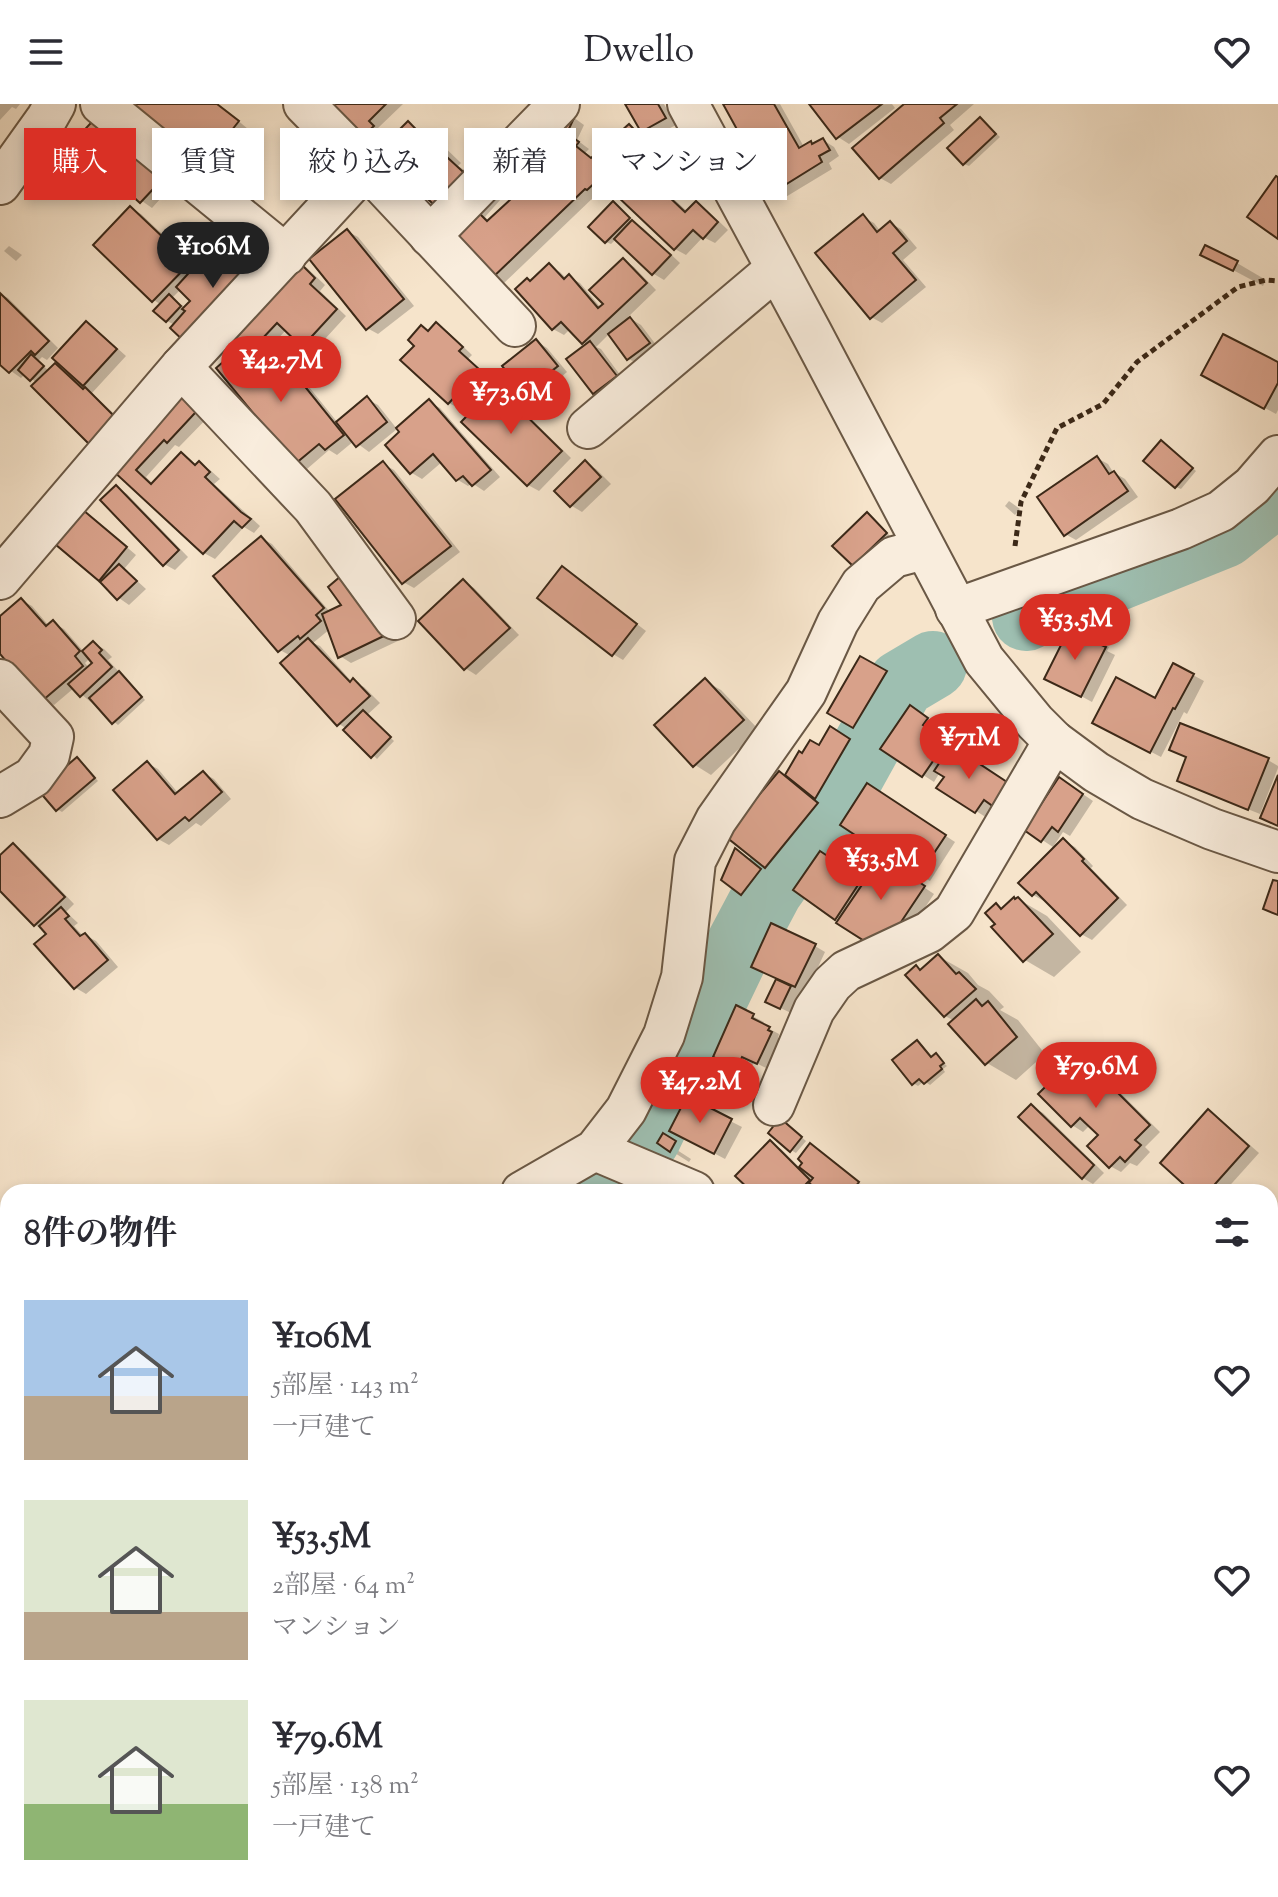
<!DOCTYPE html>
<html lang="ja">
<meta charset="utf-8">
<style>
body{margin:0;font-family:"Sorts Mill Goudy","Noto Serif JP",serif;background:#f2f2f3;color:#2b2b33;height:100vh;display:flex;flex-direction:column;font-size:30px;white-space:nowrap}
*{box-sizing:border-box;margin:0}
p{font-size:26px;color:#7c7c81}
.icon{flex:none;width:44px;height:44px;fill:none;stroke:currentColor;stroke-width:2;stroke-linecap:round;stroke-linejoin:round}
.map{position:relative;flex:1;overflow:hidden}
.side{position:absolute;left:0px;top:1080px;width:1278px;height:714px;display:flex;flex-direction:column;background:#fff;border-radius:24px 24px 0 0;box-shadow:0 4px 12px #0003}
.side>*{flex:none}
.hud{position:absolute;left:24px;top:24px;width:800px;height:72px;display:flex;gap:16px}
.price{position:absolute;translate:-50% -68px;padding:0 18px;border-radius:28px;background:#d93025;color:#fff;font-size:26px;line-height:52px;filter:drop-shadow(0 2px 4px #0008)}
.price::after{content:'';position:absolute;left:50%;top:48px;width:24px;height:18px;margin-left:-12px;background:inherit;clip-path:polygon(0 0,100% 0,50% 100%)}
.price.active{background:#222;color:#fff}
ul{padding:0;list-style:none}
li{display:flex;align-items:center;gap:24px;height:200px;padding:0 24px}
li span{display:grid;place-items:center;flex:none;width:224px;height:160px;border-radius:0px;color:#555}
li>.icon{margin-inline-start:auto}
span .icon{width:96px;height:96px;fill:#fffc;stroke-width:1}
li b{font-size:34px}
h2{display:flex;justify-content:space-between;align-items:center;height:96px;padding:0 24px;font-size:34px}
.pill{padding:0 28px;border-radius:0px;background:#fff;box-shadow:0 4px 12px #0003;font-size:28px;line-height:72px}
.pill.active{background:#d93025;color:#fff}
header{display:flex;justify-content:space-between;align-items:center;height:104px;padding:0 24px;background:#fff;font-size:36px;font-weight:600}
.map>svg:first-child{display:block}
.shadow{fill:#0003;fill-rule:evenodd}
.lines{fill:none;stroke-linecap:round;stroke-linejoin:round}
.river{stroke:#9ebfb1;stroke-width:68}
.building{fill:#d8a18a;stroke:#3c2918;stroke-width:2}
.street-casing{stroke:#6a5845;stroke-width:44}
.path{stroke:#3c2918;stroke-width:5;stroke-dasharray:6 4;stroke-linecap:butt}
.street{stroke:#f9eddd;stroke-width:40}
</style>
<header><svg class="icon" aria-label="menu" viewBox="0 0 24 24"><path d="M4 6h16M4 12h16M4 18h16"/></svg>Dwello<svg class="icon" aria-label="heart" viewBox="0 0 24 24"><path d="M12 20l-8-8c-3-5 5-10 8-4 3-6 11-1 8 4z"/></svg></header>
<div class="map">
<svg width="1278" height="1793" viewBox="0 0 1278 1793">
<rect width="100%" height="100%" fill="#f6e4cb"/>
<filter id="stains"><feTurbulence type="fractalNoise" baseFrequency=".0025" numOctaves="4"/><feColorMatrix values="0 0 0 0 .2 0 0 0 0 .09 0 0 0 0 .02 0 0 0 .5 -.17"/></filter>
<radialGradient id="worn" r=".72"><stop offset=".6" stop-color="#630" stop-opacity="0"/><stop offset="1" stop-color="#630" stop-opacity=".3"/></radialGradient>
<g class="shadow">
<polygon points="0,0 20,0 16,5 12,3 0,16"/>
<polygon points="128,0 218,0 248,25 217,64"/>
<polygon points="335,0 403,0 378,24 383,29 375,37 365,31"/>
<polygon points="628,0 664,0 676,21 653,33 642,27"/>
<polygon points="725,0 780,0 804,43 814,41 823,36 834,43 839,52 829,59 832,65 784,94 773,88"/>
<polygon points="812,0 892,0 895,4 849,40 838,33"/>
<polygon points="907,0 974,0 950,21 954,26 891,80 880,74"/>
<polygon points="566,8 584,21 577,36 589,45 585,49 593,55 629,22 640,28 652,42 599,91 597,90 501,182 425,82 404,69 408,19 437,36 461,59 458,62 477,74 501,95 485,113 490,118 514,95"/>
<polygon points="102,10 180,73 152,104 142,97 102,62 93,72 83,66"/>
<polygon points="981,15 1000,33 969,62 964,60"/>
<polygon points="675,40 686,46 706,83 698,88 687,81"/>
<polygon points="649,60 663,70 655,78 688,108 696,100 707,106 728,126 715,139 703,133 686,151 675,145 620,92"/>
<polygon points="618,103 633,118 643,124 680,159 664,176 654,170 616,135 611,140 606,138"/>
<path d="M130 104 141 110 197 163 207 153 222 164 175 221 167 217 161 201 154 196ZM181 185 192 197 186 204 172 194Z"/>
<polygon points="863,113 874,119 881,128 890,119 901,125 917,144 903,156 926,183 882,219 871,213"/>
<polygon points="347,127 358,133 414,202 378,230 367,224"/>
<polygon points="9,142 22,151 16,157 4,147"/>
<polygon points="1203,150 1237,159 1266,176 1263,182"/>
<polygon points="624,156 634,163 656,186 628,213 641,221 660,246 639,261 629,255 610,229 596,243 601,245 626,279 605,295 594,289 587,241 570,225 564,231 553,225 531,179 549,162 560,168 567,175 569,173 580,179 601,204"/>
<polygon points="295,157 306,163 325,181 320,187 346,212 314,247 303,241 287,225 260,254 250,248"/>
<polygon points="0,190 8,194 58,244 47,256 42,253 38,257 49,267 55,261 69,269 87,219 97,226 126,252 92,289 128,323 37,279 25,270 21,274 11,267 0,257"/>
<polygon points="436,221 447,227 472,251 468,255 489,273 460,305 449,299 417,242 422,223 430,228"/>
<polygon points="536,237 547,244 567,268 536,294 525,287"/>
<polygon points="240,247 250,253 260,266 278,252 289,258 338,319 367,295 378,301 397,325 369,348 354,337 337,351 329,346 307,365 296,359"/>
<polygon points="1278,261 1278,306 1276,310 1203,271"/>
<polygon points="197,284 218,303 179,343 175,341 146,373 154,381 182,351 197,362 199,359 210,366 220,375 214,380 260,422 254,429 244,423 215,455 204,449 113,365"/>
<polygon points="497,285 507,291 571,354 539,387 528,381"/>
<polygon points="429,298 440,304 500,373 484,387 472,379 468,382 458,376 442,358 422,375 412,369 402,328"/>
<polygon points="1166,341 1196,367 1181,385 1176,383"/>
<polygon points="1097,354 1108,360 1113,368 1125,375 1138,393 1076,436 1065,430"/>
<polygon points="585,359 596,365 611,380 582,408 572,402 557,387"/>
<polygon points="383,360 394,366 460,448 414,484 403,478"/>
<polygon points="116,383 127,390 188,453 175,466 164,460"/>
<polygon points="1009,397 1020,405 1015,411 1005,402"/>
<polygon points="83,409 94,415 136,451 124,465 146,485 129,501 119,494 100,475"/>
<polygon points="872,413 890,432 859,463 854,460"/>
<polygon points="261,434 272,440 330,508 384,507 400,536 351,559 340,552 330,525 313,539 320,542 352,578 364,583 380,599 367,611 394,637 377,655 347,625 339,620 291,552 280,546"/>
<polygon points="573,471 646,527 623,556 613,550"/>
<polygon points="464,477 474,484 519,531 476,571 465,564"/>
<path d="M21 496 32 502 49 522 53 519 64 525 84 548 93 539 104 545 112 553 108 556 145 596 118 621 74 584 54 601 43 595 22 567 12 561 0 547V515ZM90 554 95 559 89 564 85 559Z"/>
<polygon points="1080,528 1109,543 1107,547 1115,551 1092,598 1055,578"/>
<polygon points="861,555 896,575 864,629 829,608"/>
<polygon points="1193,571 1204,577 1187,610 1184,608 1161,653 1105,624 1156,597"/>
<polygon points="705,577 721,586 759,626 711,671 695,661"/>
<polygon points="921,610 938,622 933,629 1020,687 987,714 939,683 946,672 940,668 934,678 883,645"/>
<polygon points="845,635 865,646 830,707 833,710 782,772 762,761 786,673 800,649 803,651 818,643"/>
<polygon points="77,655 82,658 98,677 62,708 57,705"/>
<polygon points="1268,656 1278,662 1278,664 1260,710 1190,682"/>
<polygon points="147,659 158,665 179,690 203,669 214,675 231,695 201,722 196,719 169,741 158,735"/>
<polygon points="1071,682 1093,697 1070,732 1063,728 1053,743 1027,726"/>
<polygon points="879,688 955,738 930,777 919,771"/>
<polygon points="1064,737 1075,743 1093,762 1091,764 1127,801 1092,836 1081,830 1046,795 1044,797 1033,791"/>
<polygon points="13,742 24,748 74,800 66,808 78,819 74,822 83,832 85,831 96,837 118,863 86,890 76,884 37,840 48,830 36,821 0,784 0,754"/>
<polygon points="736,747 752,756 776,775 758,799 742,790"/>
<polygon points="831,756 866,779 892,762 934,790 908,829 840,816 796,786"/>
<polygon points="1018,795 1047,812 1081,848 1054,873 1025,856 997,821 996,801 1003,805"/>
<polygon points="815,842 825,848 807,887 802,885 791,909 768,898 778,874"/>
<polygon points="938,852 968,869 978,881 989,887 1004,903 1000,906 1018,916 1045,950 1016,976 987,959 955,917 945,912 916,863 922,867"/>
<polygon points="737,904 764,918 762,921 779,930 778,934 781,936 768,965 754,958 748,969 726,958"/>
<polygon points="917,938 922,941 933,955 936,952 947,962 943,965 945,968 930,981 924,977 918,982 913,979"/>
<polygon points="1079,952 1090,959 1160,1028 1145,1043 1150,1048 1137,1062 1130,1059 1121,1068 1110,1062 1101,1031 1090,1021 1083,1028 1072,1021"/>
<polygon points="687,995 742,1023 725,1055 682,1032"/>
<polygon points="1032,1003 1043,1009 1104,1069 1093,1080 1083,1074"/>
<polygon points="1209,1008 1219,1014 1259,1049 1224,1088 1195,1088"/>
<polygon points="785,1019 806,1037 796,1049 791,1046"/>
<polygon points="664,1031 680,1041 677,1046 691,1055 689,1058 659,1039"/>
<polygon points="770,1039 781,1045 800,1064 805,1059 811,1042 821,1048 868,1086 866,1088 824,1088 818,1084 815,1088 755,1088"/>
<polygon points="1270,1099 1278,1106 1278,1192 1270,1186"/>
<polygon points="875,1786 938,1786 945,1793 882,1793"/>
</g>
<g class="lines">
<g class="river">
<polyline points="1026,513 1050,500 1224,430 1278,387"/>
<polyline points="647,1034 735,850 769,786 850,672 901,580 933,561"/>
<polyline points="562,1088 592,1072"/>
<polyline points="0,1557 8,1553"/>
</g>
</g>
<g class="building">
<polygon points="125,0 217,0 239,17 205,60"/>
<polygon points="333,0 386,0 369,17 374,22 363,32"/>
<polygon points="625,0 658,0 666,14 641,28"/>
<polygon points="723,0 774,0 799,44 811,37 812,40 823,34 830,46 819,52 822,58 772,89"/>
<polygon points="809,0 882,0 836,35"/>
<polygon points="904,0 957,0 940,14 944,19 879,75 852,44"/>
<polygon points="565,5 574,14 567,29 579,38 576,42 591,54 629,20 643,35 587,86 585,85 489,177 450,132 477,107 487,117 511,95 498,81"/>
<polygon points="101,8 171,66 140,99 92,55 82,68 62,50"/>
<polygon points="980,13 996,30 963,61 947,44"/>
<polygon points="408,17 432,42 403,71 378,47"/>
<polygon points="675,38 697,77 686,83 664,43"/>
<polygon points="448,54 473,77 444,110 418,86"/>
<polygon points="649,58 653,63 646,71 685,108 696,97 718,118 703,135 693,126 674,146 617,92"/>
<polygon points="1276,72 1278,73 1278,135 1247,113"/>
<polygon points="613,97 630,114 605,139 588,123"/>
<polygon points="130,102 190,159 152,198 93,141"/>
<polygon points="863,110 877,128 890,117 907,137 893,149 916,176 870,215 815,149"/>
<polygon points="632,116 671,151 652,171 614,135"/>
<polygon points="347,125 404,195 366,226 309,155"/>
<polygon points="242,139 264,159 188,241 170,224 185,207 182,205 190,197 176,183 206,150 220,163"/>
<polygon points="1205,141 1238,157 1233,167 1200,151"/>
<polygon points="295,154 315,174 310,180 337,205 302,243 277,219 248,250 225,228"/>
<polygon points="623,154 647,179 582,240 561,218 552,226 515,185 527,174 530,177 549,159 564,175 569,170 598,204 603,200 589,186"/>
<polygon points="0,189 49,237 35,251 31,247 9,269 0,261"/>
<polygon points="169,190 181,202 166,218 153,207"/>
<polygon points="630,213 650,239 627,256 608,230"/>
<polygon points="86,217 117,245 83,282 52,254"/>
<polygon points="436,218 463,243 459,247 480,266 448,300 400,256 414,242 408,236 421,221 428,227"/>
<polygon points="1223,230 1278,258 1278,279 1264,305 1201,271"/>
<polygon points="536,235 558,262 524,289 502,262"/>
<polygon points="590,237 617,272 593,290 566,255"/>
<polygon points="239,244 257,266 278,249 344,331 325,346 319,340 295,360 216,264"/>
<polygon points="31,250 44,262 30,277 18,266"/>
<polygon points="55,259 83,285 85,283 118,316 92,343 31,282"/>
<polygon points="186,275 208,295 167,339 164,336 136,366 151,380 181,348 195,361 199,357 210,368 205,373 241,408 251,415 242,424 234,417 203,450 111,365"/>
<polygon points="496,282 562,347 527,382 461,318"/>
<polygon points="367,292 387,318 356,343 336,318"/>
<polygon points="429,295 491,366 472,382 463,372 456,377 433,350 410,370 385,341 399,328 396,324"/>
<polygon points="1161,336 1193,364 1175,384 1143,357"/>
<polygon points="1097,352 1109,370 1114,367 1128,387 1064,432 1037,393"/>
<polygon points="585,356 601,373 570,403 554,387"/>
<polygon points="383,357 451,442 402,480 335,395"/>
<polygon points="116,381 179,446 163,462 100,396"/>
<polygon points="83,406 127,443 99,477 55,440"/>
<polygon points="867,408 887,429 853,462 832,442"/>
<polygon points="261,432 324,504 316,511 321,517 300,535 298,532 278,548 213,472"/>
<polygon points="119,460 137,477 117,496 100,478"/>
<polygon points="562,462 637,520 612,552 537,494"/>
<polygon points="348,466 390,529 338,554 322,510 341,501 328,483"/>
<polygon points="463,475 510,524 464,566 418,517"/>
<polygon points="21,494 46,522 53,516 80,547 75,552 83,562 42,597 34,584 13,560 11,563 0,550 0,512"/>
<polygon points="1069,525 1077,529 1079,526 1099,536 1097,539 1106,543 1081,593 1044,575"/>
<polygon points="308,534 350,578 353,574 370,592 337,622 280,559"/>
<polygon points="93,537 102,546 99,549 112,563 80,593 68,580 92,559 82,547"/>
<polygon points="860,552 887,567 853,624 827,609"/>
<polygon points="1173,559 1194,570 1175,605 1173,604 1150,649 1092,619 1116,573 1155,594"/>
<polygon points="119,567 142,593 112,620 89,594"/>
<polygon points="705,574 744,616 693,663 654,621"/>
<polygon points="910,601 928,614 923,621 947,637 922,673 880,645"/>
<polygon points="363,606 391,633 371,654 343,626"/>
<polygon points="1180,619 1269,654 1248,706 1177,677 1186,653 1169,646"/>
<polygon points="830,622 850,635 815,695 785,671 799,647 802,649 810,636 819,641"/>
<polygon points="951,641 1010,680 994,703 984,696 975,709 936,684 944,673 934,667"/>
<polygon points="77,653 95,674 56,707 38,686"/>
<polygon points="147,657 175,690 203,667 222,688 189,717 185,713 157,736 113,686"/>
<polygon points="779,667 818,699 765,764 725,732"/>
<polygon points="1278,671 1278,722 1260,714"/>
<polygon points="1059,673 1083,690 1058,728 1052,723 1041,738 1024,726"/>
<polygon points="867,679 946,731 918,773 840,721"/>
<polygon points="1063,734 1084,755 1082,757 1118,794 1080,832 1036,788 1032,792 1018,779"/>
<polygon points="13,739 65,793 34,822 0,787 0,751"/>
<polygon points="735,744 761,765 741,791 721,776"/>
<polygon points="820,747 862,775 835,816 793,786"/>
<polygon points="881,753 925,782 897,824 866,838 836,819"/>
<polygon points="1273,776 1278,777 1278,811 1263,805"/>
<polygon points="1014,793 1015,795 1018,793 1053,830 1023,858 991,823 995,820 985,809 996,799 1001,805"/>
<polygon points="61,803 69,812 65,815 80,832 85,829 108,856 74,885 34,840 46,830 39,822"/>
<polygon points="771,819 816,840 795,883 751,863"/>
<polygon points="938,850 956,870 959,868 976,885 944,913 905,871 916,861 920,866"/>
<polygon points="776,875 791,882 780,905 765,898"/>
<polygon points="976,895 982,902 988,897 1017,933 985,961 948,920"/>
<polygon points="736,901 754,910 752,914 770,923 768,926 772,928 757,960 742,953 737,964 713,953"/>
<polygon points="917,936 931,953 936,949 944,959 940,962 942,965 924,980 919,975 912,981 892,956"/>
<polygon points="1079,950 1150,1021 1135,1036 1141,1041 1125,1058 1120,1053 1109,1064 1087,1042 1098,1031 1080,1014 1071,1023 1038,990"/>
<polygon points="687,992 732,1015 714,1050 669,1027"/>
<polygon points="1031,1000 1094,1061 1082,1075 1018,1013"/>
<polygon points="1208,1005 1249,1042 1208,1088 1192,1088 1160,1059"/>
<polygon points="780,1014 802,1033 790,1048 768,1029"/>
<polygon points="663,1029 676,1037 670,1048 657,1039"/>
<polygon points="770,1036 810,1076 805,1081 811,1088 752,1088 735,1072"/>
<polygon points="810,1039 859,1078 851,1088 821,1088 809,1079 813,1074 799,1063 802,1059 798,1055"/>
<polygon points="1270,1101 1278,1108 1278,1147 1270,1157"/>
<polygon points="1278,1161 1278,1194 1270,1188 1270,1171"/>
<polygon points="1271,1433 1278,1433 1278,1509 1270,1509"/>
<polygon points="872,1786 935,1786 941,1792 879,1793"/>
</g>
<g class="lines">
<g class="street-casing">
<g id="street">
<polyline points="101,0 286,151"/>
<polyline points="304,0 366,63"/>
<polyline points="688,0 811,228 984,556 1035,618 1054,637 1096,668 1142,695 1212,725 1278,748"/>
<polyline points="0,80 47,14 55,0"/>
<polyline points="430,132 559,0"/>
<polyline points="181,263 313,403 395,515"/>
<polyline points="588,324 776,165"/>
<polyline points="0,475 181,263 366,63 515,222"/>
<polyline points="956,505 1181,425 1221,407 1252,382 1278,352"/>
<polyline points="0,576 53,633 49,651 33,673 0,693"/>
<polyline points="774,1001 814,906 832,880 846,867 929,828 954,808 1054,637"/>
<polyline points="595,1046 694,1088"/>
<polyline points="522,1088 595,1046 626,1006 664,931 682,873 695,757 716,716 806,588 838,518 861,481 894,453 924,445"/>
<polyline points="0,1524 8,1520"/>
<polyline points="1270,1556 1278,1549"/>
<polyline points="1001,1793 1009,1786"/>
</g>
</g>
<g class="path">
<polyline points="1015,442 1021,398 1057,324 1103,300 1137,258 1238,183 1266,176 1278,177"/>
<polyline points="266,1793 277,1786"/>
</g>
<use href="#street" class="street"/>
</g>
<rect width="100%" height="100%" filter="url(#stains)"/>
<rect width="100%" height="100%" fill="url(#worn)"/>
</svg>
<b class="price active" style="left:213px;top:186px">¥106M</b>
<b class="price" style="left:281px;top:300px">¥42.7M</b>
<b class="price" style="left:511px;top:332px">¥73.6M</b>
<b class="price" style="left:1075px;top:558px">¥53.5M</b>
<b class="price" style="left:969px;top:677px">¥71M</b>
<b class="price" style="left:881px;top:798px">¥53.5M</b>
<b class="price" style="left:1096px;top:1006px">¥79.6M</b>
<b class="price" style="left:700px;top:1021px">¥47.2M</b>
<div class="hud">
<a class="pill active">購入</a>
<a class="pill">賃貸</a>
<a class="pill">絞り込み</a>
<a class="pill">新着</a>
<a class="pill">マンション</a>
</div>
<section class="side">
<h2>8件の物件<svg class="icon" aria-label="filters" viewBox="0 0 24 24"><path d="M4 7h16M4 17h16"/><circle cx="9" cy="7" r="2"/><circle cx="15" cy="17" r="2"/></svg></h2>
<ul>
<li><span style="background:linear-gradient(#a9c7e8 60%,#b9a48a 0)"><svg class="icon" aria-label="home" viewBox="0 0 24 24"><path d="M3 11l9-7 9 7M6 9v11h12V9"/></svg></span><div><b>¥106M</b><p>5部屋 · 143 m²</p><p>一戸建て</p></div><svg class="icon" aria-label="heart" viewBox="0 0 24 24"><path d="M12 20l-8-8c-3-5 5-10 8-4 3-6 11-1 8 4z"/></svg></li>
<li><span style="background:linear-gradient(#dfe7d0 70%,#b9a48a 0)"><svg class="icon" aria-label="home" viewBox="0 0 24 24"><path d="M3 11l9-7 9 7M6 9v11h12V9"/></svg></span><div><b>¥53.5M</b><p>2部屋 · 64 m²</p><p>マンション</p></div><svg class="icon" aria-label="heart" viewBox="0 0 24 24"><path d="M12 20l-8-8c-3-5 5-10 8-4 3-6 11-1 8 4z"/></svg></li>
<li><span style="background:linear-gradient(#dfe7d0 65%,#8fb573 0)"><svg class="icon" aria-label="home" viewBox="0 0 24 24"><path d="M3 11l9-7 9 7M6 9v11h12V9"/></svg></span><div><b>¥79.6M</b><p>5部屋 · 138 m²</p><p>一戸建て</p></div><svg class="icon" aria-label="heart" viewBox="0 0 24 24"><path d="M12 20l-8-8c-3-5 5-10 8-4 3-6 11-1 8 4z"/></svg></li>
</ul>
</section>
</div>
